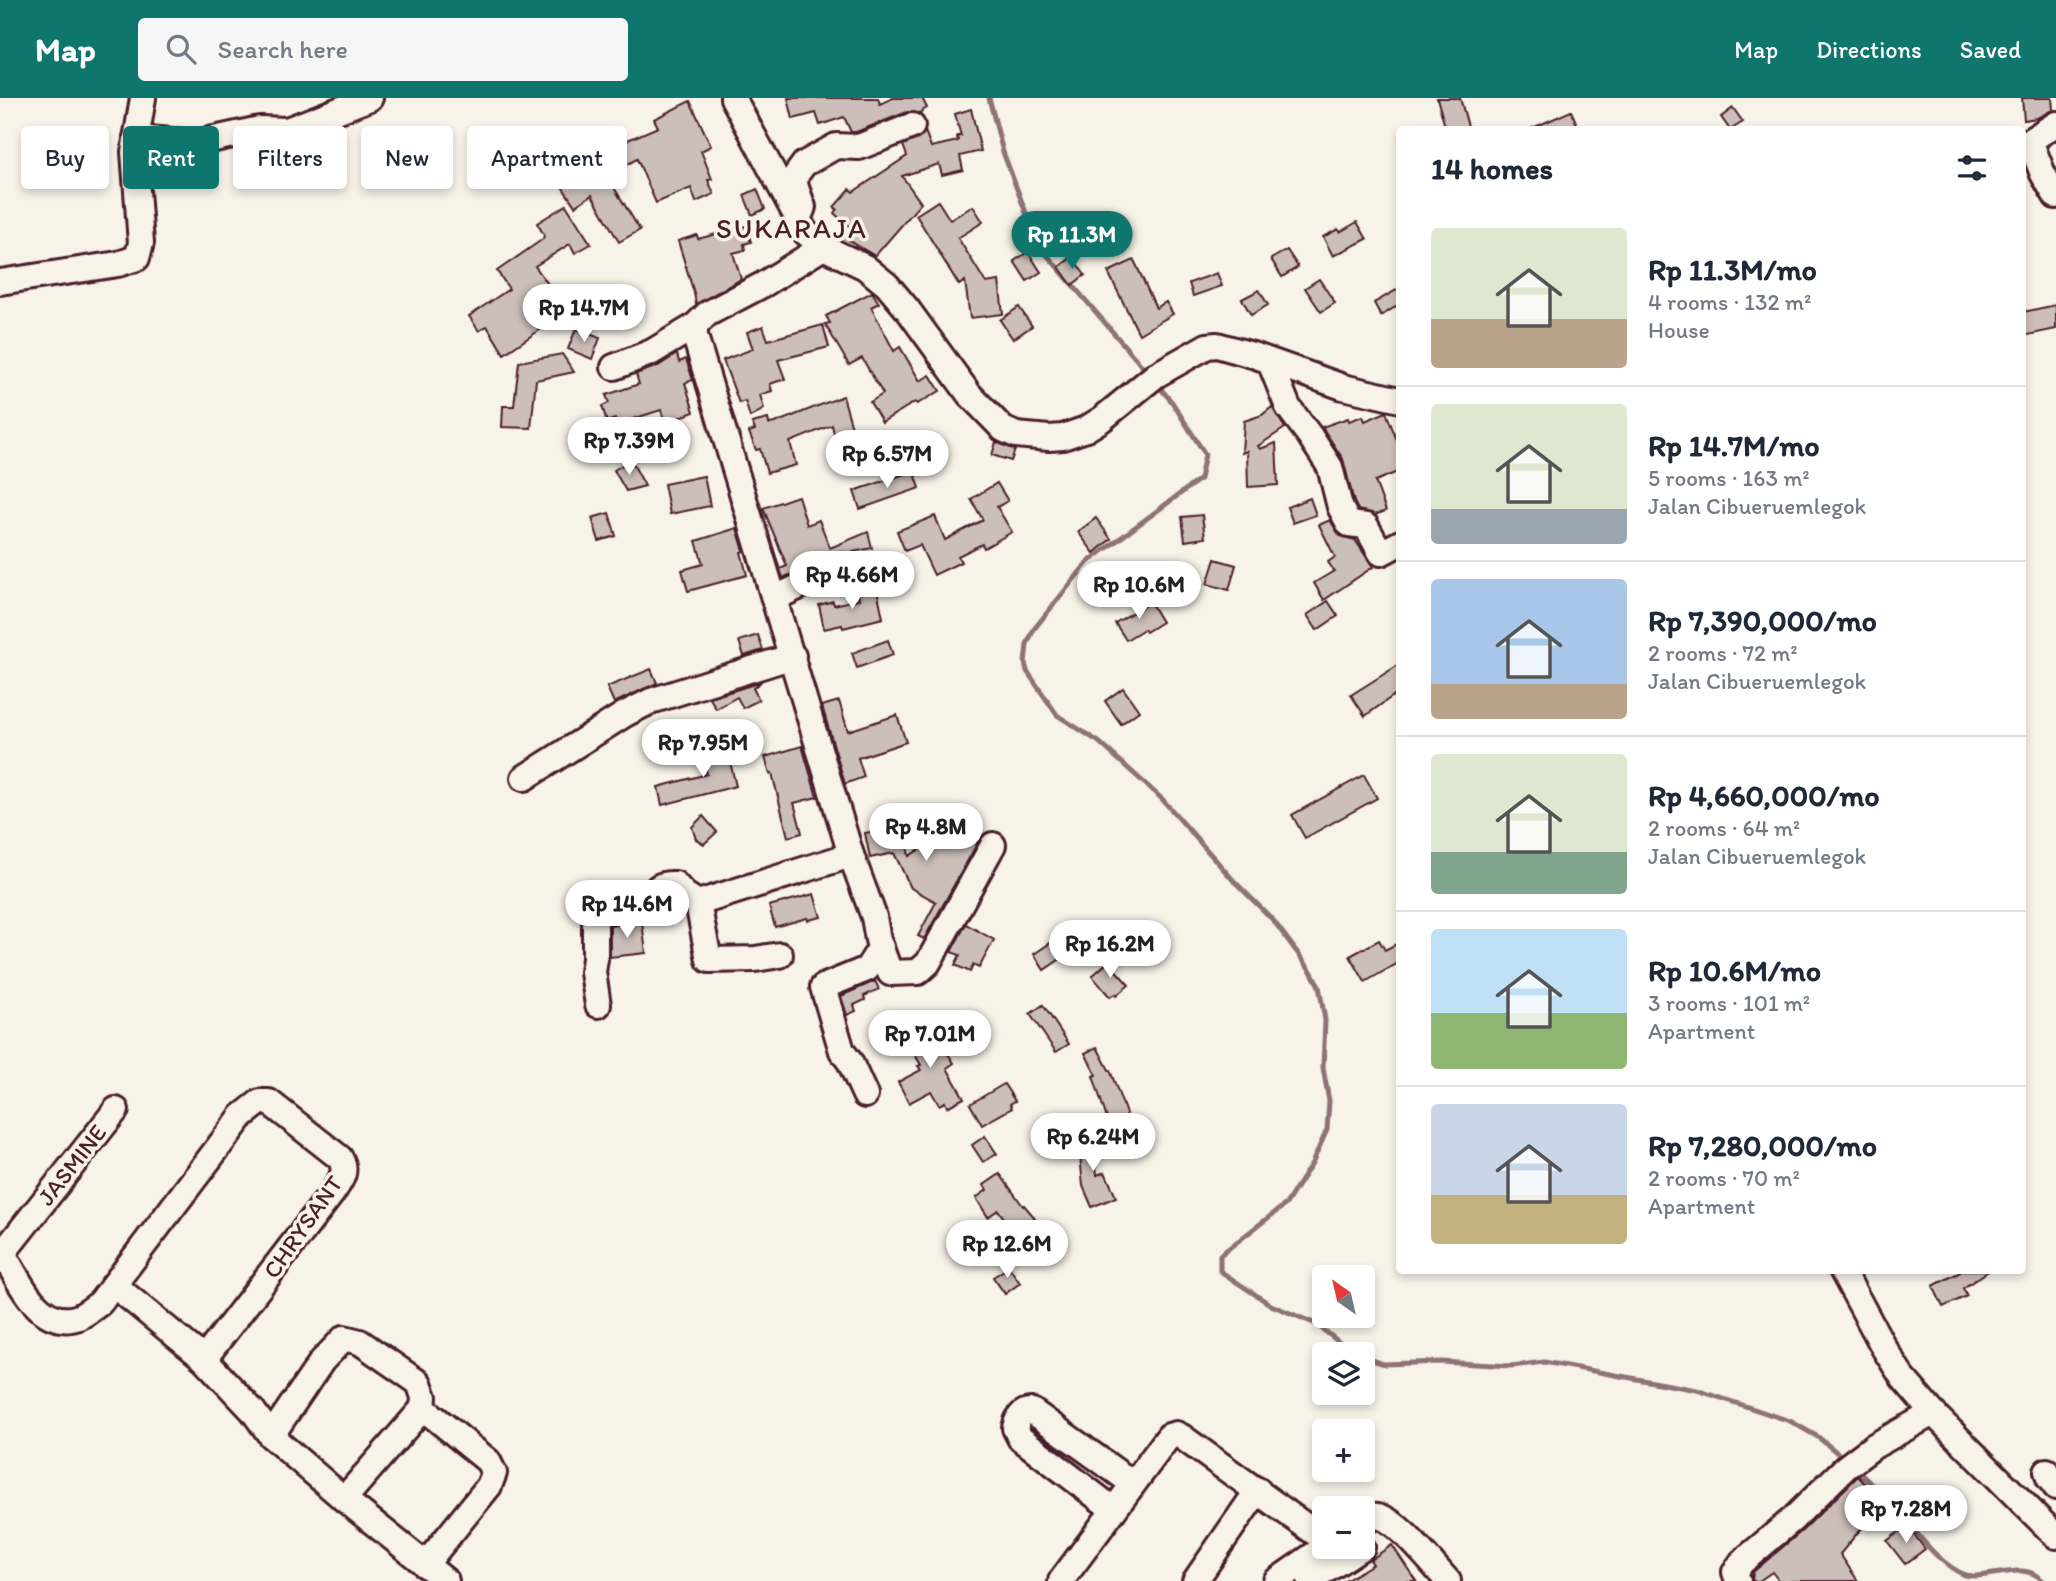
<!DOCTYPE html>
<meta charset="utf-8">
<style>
body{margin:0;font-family:Itim,sans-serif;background:#f6f6f7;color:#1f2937;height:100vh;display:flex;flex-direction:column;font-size:26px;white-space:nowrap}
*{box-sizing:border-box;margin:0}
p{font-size:23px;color:#747a83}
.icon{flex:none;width:38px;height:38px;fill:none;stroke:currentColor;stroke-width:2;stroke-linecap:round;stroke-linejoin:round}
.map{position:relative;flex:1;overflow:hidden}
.panel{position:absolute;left:1396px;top:28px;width:630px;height:1148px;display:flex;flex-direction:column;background:#fff;border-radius:7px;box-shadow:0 4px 10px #0003}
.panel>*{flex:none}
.banner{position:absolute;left:21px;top:28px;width:665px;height:63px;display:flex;gap:14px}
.needle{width:46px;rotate:326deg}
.fabs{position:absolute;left:1312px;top:1167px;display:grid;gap:14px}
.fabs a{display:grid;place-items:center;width:63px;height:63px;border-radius:7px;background:#fff;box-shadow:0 4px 10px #0003;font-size:35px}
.price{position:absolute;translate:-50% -60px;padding:0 16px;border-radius:24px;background:#fff;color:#222;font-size:23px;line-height:46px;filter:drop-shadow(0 2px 4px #0008)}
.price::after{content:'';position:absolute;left:50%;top:42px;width:21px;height:16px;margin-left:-10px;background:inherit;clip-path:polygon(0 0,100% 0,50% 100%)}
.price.current{background:#0f766e;color:#fff}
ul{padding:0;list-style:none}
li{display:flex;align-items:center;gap:21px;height:175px;padding:0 35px}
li+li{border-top:2px solid #e0e1e3}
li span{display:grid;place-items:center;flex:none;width:196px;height:140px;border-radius:7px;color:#555}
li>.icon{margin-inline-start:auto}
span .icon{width:84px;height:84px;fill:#fffc;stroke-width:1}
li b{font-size:30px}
h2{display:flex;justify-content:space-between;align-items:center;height:84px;padding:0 35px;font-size:30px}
.pill{padding:0 24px;border-radius:7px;background:#fff;box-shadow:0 4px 10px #0003;font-size:24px;line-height:63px}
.pill.current{background:#0f766e;color:#fff}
header{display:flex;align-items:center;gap:42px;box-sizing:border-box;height:98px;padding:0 35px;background:#0f766e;color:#fff}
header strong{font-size:33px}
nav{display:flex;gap:38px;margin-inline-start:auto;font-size:24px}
.search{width:490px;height:63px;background:#f6f6f7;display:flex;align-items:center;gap:18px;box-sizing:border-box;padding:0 24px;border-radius:7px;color:#747a83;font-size:26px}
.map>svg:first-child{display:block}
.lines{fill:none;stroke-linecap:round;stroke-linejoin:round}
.stream{stroke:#8e7275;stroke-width:5}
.building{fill:#ccbfb9;stroke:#4a1f2b;stroke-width:2}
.minor-casing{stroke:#4a1f2b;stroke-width:30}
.minor{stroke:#f7f3e8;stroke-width:24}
.labels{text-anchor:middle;stroke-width:7;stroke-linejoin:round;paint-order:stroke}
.street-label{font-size:24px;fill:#4a1f2b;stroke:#f7f3e8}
.quarter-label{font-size:28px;letter-spacing:2px;fill:#4a1f2b;stroke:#f7f3e8}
</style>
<header>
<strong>Map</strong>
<div class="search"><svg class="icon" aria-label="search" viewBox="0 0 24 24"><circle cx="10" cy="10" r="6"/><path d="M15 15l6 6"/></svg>Search here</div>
<nav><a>Map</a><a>Directions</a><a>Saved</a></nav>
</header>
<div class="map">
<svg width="2056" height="1483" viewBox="0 0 2056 1483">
<rect width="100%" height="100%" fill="#f7f3e8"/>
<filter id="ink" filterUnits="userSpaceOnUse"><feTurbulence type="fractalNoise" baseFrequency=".0143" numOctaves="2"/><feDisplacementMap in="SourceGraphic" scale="14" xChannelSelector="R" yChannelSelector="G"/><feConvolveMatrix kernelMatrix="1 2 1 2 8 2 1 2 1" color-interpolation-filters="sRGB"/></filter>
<g filter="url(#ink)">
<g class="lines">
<g class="stream">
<polyline points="989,0 1003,54 1034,136 1041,150 1147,274"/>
<polyline points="1155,284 1172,304 1205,356 1200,381 1088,464 1034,531 1027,546 1025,565 1027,573 1057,617 1099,644 1162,701 1234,783 1273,822 1311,873 1319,888 1325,922 1323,970 1329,1003 1327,1032 1312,1065 1286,1106 1220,1157 1220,1173 1271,1207 1316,1226 1354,1256"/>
<polyline points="1363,1259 1384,1266 1441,1264 1511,1268 1544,1264 1697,1292 1790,1323 1818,1339 1846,1362"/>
<path d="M1856 1371C1867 1383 1880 1393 1891 1405 1914 1429 1934 1464 1965 1477 1989 1483 2024 1461 2043 1483"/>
</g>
</g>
<g class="building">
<polygon points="788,0 878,0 880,6 893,0 922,0 927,10 919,15 907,14 856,34 851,34 844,19 820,27 816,15 793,21"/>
<polygon points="1437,0 1460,0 1469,32 1446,32"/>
<polygon points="2022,0 2052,0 2053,12 2037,20 2024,22"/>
<polygon points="690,3 711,48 701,53 712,81 708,82 714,96 696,104 691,90 656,105 637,61 607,78 640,132 619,144 592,97 575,108 561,87 580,75 569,58 590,44 593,48 609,39 614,48 658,29 654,21"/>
<polygon points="1733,10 1743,24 1730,32 1721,19"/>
<polygon points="971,11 981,53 960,58 963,72 942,77 939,66 902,78 921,105 875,158 845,140 853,132 834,115 837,111 834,109 850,91 853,94 907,58 903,47 918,41 925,33 931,49 958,43 957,38 961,38 955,16"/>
<polygon points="1571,13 1577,26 1565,32 1528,32"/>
<polygon points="757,91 765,111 752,117 744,97"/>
<polygon points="938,103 950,122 973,108 983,124 958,140 986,185 999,183 1003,216 970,220 965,183 959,187 916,117"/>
<polygon points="566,107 591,146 575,155 570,146 535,168 564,208 550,225 504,256 487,228 479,233 469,218 509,191 497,173 543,141 544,137 537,125"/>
<polygon points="1357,124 1367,141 1333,158 1323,139 1338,131 1340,134"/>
<polygon points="746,128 751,144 744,146 745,152 733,155 741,181 696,206 694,195 678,143 697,137 698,141"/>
<polygon points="1287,152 1298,169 1282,179 1271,161"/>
<polygon points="1028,154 1041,174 1027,183 1014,163"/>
<polygon points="1072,159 1085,177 1072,187 1059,169"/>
<polygon points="1134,162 1156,210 1166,204 1173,216 1139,236 1108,174"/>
<polygon points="1217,175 1222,188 1193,198 1189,185"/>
<polygon points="1319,181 1335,205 1321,214 1305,190"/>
<polygon points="1400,190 1400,206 1381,218 1374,205"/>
<polygon points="1259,192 1268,207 1251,217 1242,201"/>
<polygon points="872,194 879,205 871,209 894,253 900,249 920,283 930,277 940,293 917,306 915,304 882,324 870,304 883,296 862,260 849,267 825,226 830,225 826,218"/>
<polygon points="2056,207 2056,231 2023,238 2023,214"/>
<polygon points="1019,209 1032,228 1013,241 1000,222"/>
<polygon points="823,227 829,249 778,262 785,281 770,286 772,293 760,297 764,311 750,319 745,303 739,305 723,262 753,251 747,234 763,228 768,242"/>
<polygon points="576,231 600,240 592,261 568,251"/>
<polygon points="562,256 574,274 536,282 531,330 502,329 503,308 514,308 519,264"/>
<polygon points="677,256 679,264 686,261 693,282 685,285 694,314 665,325 661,312 617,326 615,321 607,324 602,308 609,305 606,297 639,286 636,276 658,268"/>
<polygon points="843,298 861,361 841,365 832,327 790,344 796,367 767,375 760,351 756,352 749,334 755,332 752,325 768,321 769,326 775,325"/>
<polygon points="1272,309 1285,330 1258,348 1260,351 1276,345 1278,387 1248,389 1247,353 1242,355 1244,323 1262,317"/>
<polygon points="1386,314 1400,350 1400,373 1375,383 1386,413 1375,417 1358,412 1354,404 1343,361 1322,329 1348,320 1349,323 1363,318 1365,323"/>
<polygon points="996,344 1015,352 1011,363 992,357"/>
<polygon points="631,362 645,388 626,393 614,372"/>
<polygon points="914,373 920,390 860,411 854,393"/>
<polygon points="704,378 710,408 670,416 664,386"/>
<polygon points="997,385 1008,403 997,409 1012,434 984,450 982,446 958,458 961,464 934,477 920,447 905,453 897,433 935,418 945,442 983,422 971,401"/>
<polygon points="798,398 807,427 819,422 830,450 868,434 872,450 849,455 837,455 783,480 780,471 787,468 763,410"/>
<polygon points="1310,400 1316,417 1293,425 1287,409"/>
<polygon points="609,415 616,438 599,443 592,420"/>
<polygon points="1202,417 1205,440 1185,443 1182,419"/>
<polygon points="1096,420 1111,441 1094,455 1078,434"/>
<polygon points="1330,422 1340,438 1355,442 1373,469 1324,502 1314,485 1334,473 1328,464 1335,459 1319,427"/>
<polygon points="737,430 744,453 741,454 747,477 688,493 682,472 703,466 696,443"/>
<polygon points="1215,461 1236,467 1229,492 1207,486"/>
<polygon points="877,491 883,520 843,530 842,527 824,531 819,507 833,503 834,507 859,501 858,495"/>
<polygon points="1328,503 1338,518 1317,532 1307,517"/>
<polygon points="1150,504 1162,524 1146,534 1144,531 1126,542 1115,525"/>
<polygon points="758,537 763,552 744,558 739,543"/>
<polygon points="888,542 893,557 857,570 852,555"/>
<polygon points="1400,566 1400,593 1365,618 1351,597"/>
<polygon points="651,571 657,585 614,605 607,589"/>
<polygon points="761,584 753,590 759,602 743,610 737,599 716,611 710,600"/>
<polygon points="1123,590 1139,613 1121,626 1105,603"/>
<polygon points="839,603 848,633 897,617 906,644 858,660 864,679 845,686 822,608"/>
<polygon points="802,648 817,699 794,705 802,735 788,739 772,675 770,676 765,659"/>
<polygon points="731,650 734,663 730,664 736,688 662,707 658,689 707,676 703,655"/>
<polygon points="1364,677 1377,700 1305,740 1292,717"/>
<polygon points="703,718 717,734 704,746 696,741 692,729"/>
<polygon points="903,727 909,758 950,732 978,744 924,841 918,838 936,804 911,790 894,755 870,760 865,735"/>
<polygon points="814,796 821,819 808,822 807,820 775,829 769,808"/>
<polygon points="642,823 646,855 610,859 610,828"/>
<polygon points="966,826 994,842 979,870 973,867 970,874 955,867 960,857 951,854"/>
<polygon points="1055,842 1065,858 1044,872 1034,856"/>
<polygon points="1379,842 1385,852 1400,844 1400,864 1365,884 1350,858"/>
<polygon points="1108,864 1129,887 1116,898 1115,896 1110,899 1092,878"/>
<polygon points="875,883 879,891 864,898 865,902 854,907 856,913 847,917 841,898"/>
<polygon points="1043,907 1069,946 1056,954 1030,916"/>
<polygon points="926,924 943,952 944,950 954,965 947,970 964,1000 947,1009 945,1004 939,1007 931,993 909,1005 898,984 921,972 918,968 921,967 904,938"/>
<polygon points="1097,949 1109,972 1110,972 1129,1024 1110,1030 1093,978 1096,977 1085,955"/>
<polygon points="1004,986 1015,1003 1010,1006 1012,1010 982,1027 970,1006"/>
<polygon points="1093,1035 1097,1077 1105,1074 1116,1099 1092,1109 1083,1088 1078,1036"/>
<polygon points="985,1038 997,1056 983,1064 972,1047"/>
<polygon points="1000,1076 1023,1108 1024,1107 1035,1120 1015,1135 998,1112 988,1119 976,1100 987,1092 984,1087"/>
<polygon points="1009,1169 1020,1185 1005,1196 993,1179"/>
<polygon points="1964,1172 1990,1172 1963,1190 1967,1198 1943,1209 1933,1188"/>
<polygon points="1858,1378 1886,1409 1859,1433 1840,1456 1858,1483 1779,1483 1772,1474 1759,1483 1752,1483 1753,1474 1803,1432"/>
<polygon points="1907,1428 1925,1451 1905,1466 1887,1443"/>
<polygon points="1392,1447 1416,1483 1345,1483 1373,1466 1370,1462"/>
</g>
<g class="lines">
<g class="minor-casing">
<g id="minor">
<polyline points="733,0 805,134 823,149 865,169 887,187 908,212 969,296 1003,331 1016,337 1049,340 1063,339 1086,331 1102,321 1156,277 1207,248 1217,247 1256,258 1343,289 1400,302"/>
<polyline points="136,40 196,45 260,31 287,32 370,0"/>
<polyline points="2030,43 2043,76 2056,98"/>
<polyline points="2023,47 2056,26"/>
<polyline points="801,114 803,109 795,87 796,77 804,66 836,48 859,49 912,28"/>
<polyline points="823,149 764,186 707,216 695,228 695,238 851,757 874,819 878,842 890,875 918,874 928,865 993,747"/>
<polyline points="0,184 118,166 137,160 141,145 134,54 143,0"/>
<polyline points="1270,264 1288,309 1310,338 1330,369 1340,409 1349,426 1366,428 1381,455 1400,445"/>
<polyline points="614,269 652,254 695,228"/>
<polyline points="775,500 843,468"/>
<polyline points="524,680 625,616 651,603 793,558"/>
<polyline points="698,805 709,862 755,861 780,857"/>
<path d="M598 907 593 874 595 861V820L598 815 645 807C656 795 653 785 675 786L684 796 698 805 851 757"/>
<polyline points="865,997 850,964 842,953 823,889 867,871 881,849"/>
<path d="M116 1012 3 1155C17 1179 36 1226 71 1221 82 1220 91 1211 100 1205L242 1018 260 1004H269L340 1060C348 1073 341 1082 333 1094L204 1261"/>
<polyline points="1842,1172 1884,1250 1903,1280 1933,1315 2056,1438"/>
<polyline points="114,1187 204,1261 253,1313 271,1338 344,1401 446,1483"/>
<polyline points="271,1338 322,1263 344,1240 360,1244 419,1285 424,1299 423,1310 488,1363 494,1375 489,1388 425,1467"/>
<polyline points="2047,1373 2049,1380 2056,1389"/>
<polyline points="344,1401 423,1310"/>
<path d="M1114 1412 1020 1340 1015 1330C1017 1321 1022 1312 1032 1313L1132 1385"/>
<path d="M1363 1425C1368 1422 1373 1417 1378 1418 1399 1423 1433 1467 1448 1483"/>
<polyline points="1061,1483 1169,1338 1176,1336 1182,1339 1325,1442"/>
<polyline points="1195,1483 1258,1392"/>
<polyline points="1276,1483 1325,1449"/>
<polyline points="1310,1483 1362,1449"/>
<polyline points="1738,1483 1735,1474 1742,1464 1793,1421 1846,1369 1874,1348 1933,1315"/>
</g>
</g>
<use href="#minor" class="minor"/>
</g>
</g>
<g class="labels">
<g class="street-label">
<text transform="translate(72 1067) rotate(-52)" y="8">JASMINE</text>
<text transform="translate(303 1129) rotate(-55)" y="8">CHRYSANT</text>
</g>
<g class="quarter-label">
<text x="792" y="140">SUKARAJA</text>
</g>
</g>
</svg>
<div class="fabs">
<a><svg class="needle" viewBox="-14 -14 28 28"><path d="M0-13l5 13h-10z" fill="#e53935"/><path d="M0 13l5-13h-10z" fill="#747a83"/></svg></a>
<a><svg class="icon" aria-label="layers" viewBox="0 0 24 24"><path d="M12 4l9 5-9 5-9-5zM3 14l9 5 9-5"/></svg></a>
<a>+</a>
<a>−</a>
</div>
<b class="price current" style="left:1072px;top:173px">Rp 11.3M</b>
<b class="price" style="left:584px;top:246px">Rp 14.7M</b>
<b class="price" style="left:629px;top:379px">Rp 7.39M</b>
<b class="price" style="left:887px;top:392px">Rp 6.57M</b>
<b class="price" style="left:852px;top:513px">Rp 4.66M</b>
<b class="price" style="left:1139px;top:523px">Rp 10.6M</b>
<b class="price" style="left:703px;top:681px">Rp 7.95M</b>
<b class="price" style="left:926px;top:765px">Rp 4.8M</b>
<b class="price" style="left:627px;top:842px">Rp 14.6M</b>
<b class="price" style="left:1110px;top:882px">Rp 16.2M</b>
<b class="price" style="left:930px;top:972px">Rp 7.01M</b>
<b class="price" style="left:1093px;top:1075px">Rp 6.24M</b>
<b class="price" style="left:1007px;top:1182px">Rp 12.6M</b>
<b class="price" style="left:1906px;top:1447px">Rp 7.28M</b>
<div class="banner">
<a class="pill">Buy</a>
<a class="pill current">Rent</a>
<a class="pill">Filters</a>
<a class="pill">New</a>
<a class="pill">Apartment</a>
</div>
<section class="panel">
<h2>14 homes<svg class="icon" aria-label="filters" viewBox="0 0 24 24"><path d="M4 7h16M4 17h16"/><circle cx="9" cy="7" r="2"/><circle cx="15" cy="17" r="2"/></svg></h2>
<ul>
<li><span style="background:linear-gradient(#dfe7d0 65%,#b9a48a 0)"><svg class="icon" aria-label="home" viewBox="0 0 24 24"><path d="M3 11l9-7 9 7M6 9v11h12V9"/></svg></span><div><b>Rp 11.3M/mo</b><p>4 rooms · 132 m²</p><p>House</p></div></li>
<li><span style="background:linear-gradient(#dfe7d0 75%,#9aa5b1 0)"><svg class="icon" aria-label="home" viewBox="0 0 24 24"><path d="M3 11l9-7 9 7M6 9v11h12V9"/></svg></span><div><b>Rp 14.7M/mo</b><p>5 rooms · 163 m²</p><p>Jalan Cibueruemlegok</p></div></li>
<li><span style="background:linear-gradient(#a9c7e8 75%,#b9a48a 0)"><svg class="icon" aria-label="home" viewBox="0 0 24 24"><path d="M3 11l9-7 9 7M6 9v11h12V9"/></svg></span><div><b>Rp 7,390,000/mo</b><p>2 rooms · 72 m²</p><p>Jalan Cibueruemlegok</p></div></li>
<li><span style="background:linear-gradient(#dfe7d0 70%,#7fa58c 0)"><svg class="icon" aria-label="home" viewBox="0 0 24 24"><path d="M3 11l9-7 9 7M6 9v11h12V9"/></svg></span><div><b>Rp 4,660,000/mo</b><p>2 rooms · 64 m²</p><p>Jalan Cibueruemlegok</p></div></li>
<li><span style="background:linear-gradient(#bfe0f5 60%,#8fb573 0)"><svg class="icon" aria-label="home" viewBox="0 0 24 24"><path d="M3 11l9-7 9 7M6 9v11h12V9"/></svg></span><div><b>Rp 10.6M/mo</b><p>3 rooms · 101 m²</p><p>Apartment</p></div></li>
<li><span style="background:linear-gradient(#c9d6e8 65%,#c2b280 0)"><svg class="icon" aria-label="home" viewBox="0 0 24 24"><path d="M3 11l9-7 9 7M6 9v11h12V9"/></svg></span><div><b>Rp 7,280,000/mo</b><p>2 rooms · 70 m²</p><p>Apartment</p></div></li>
</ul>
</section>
</div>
